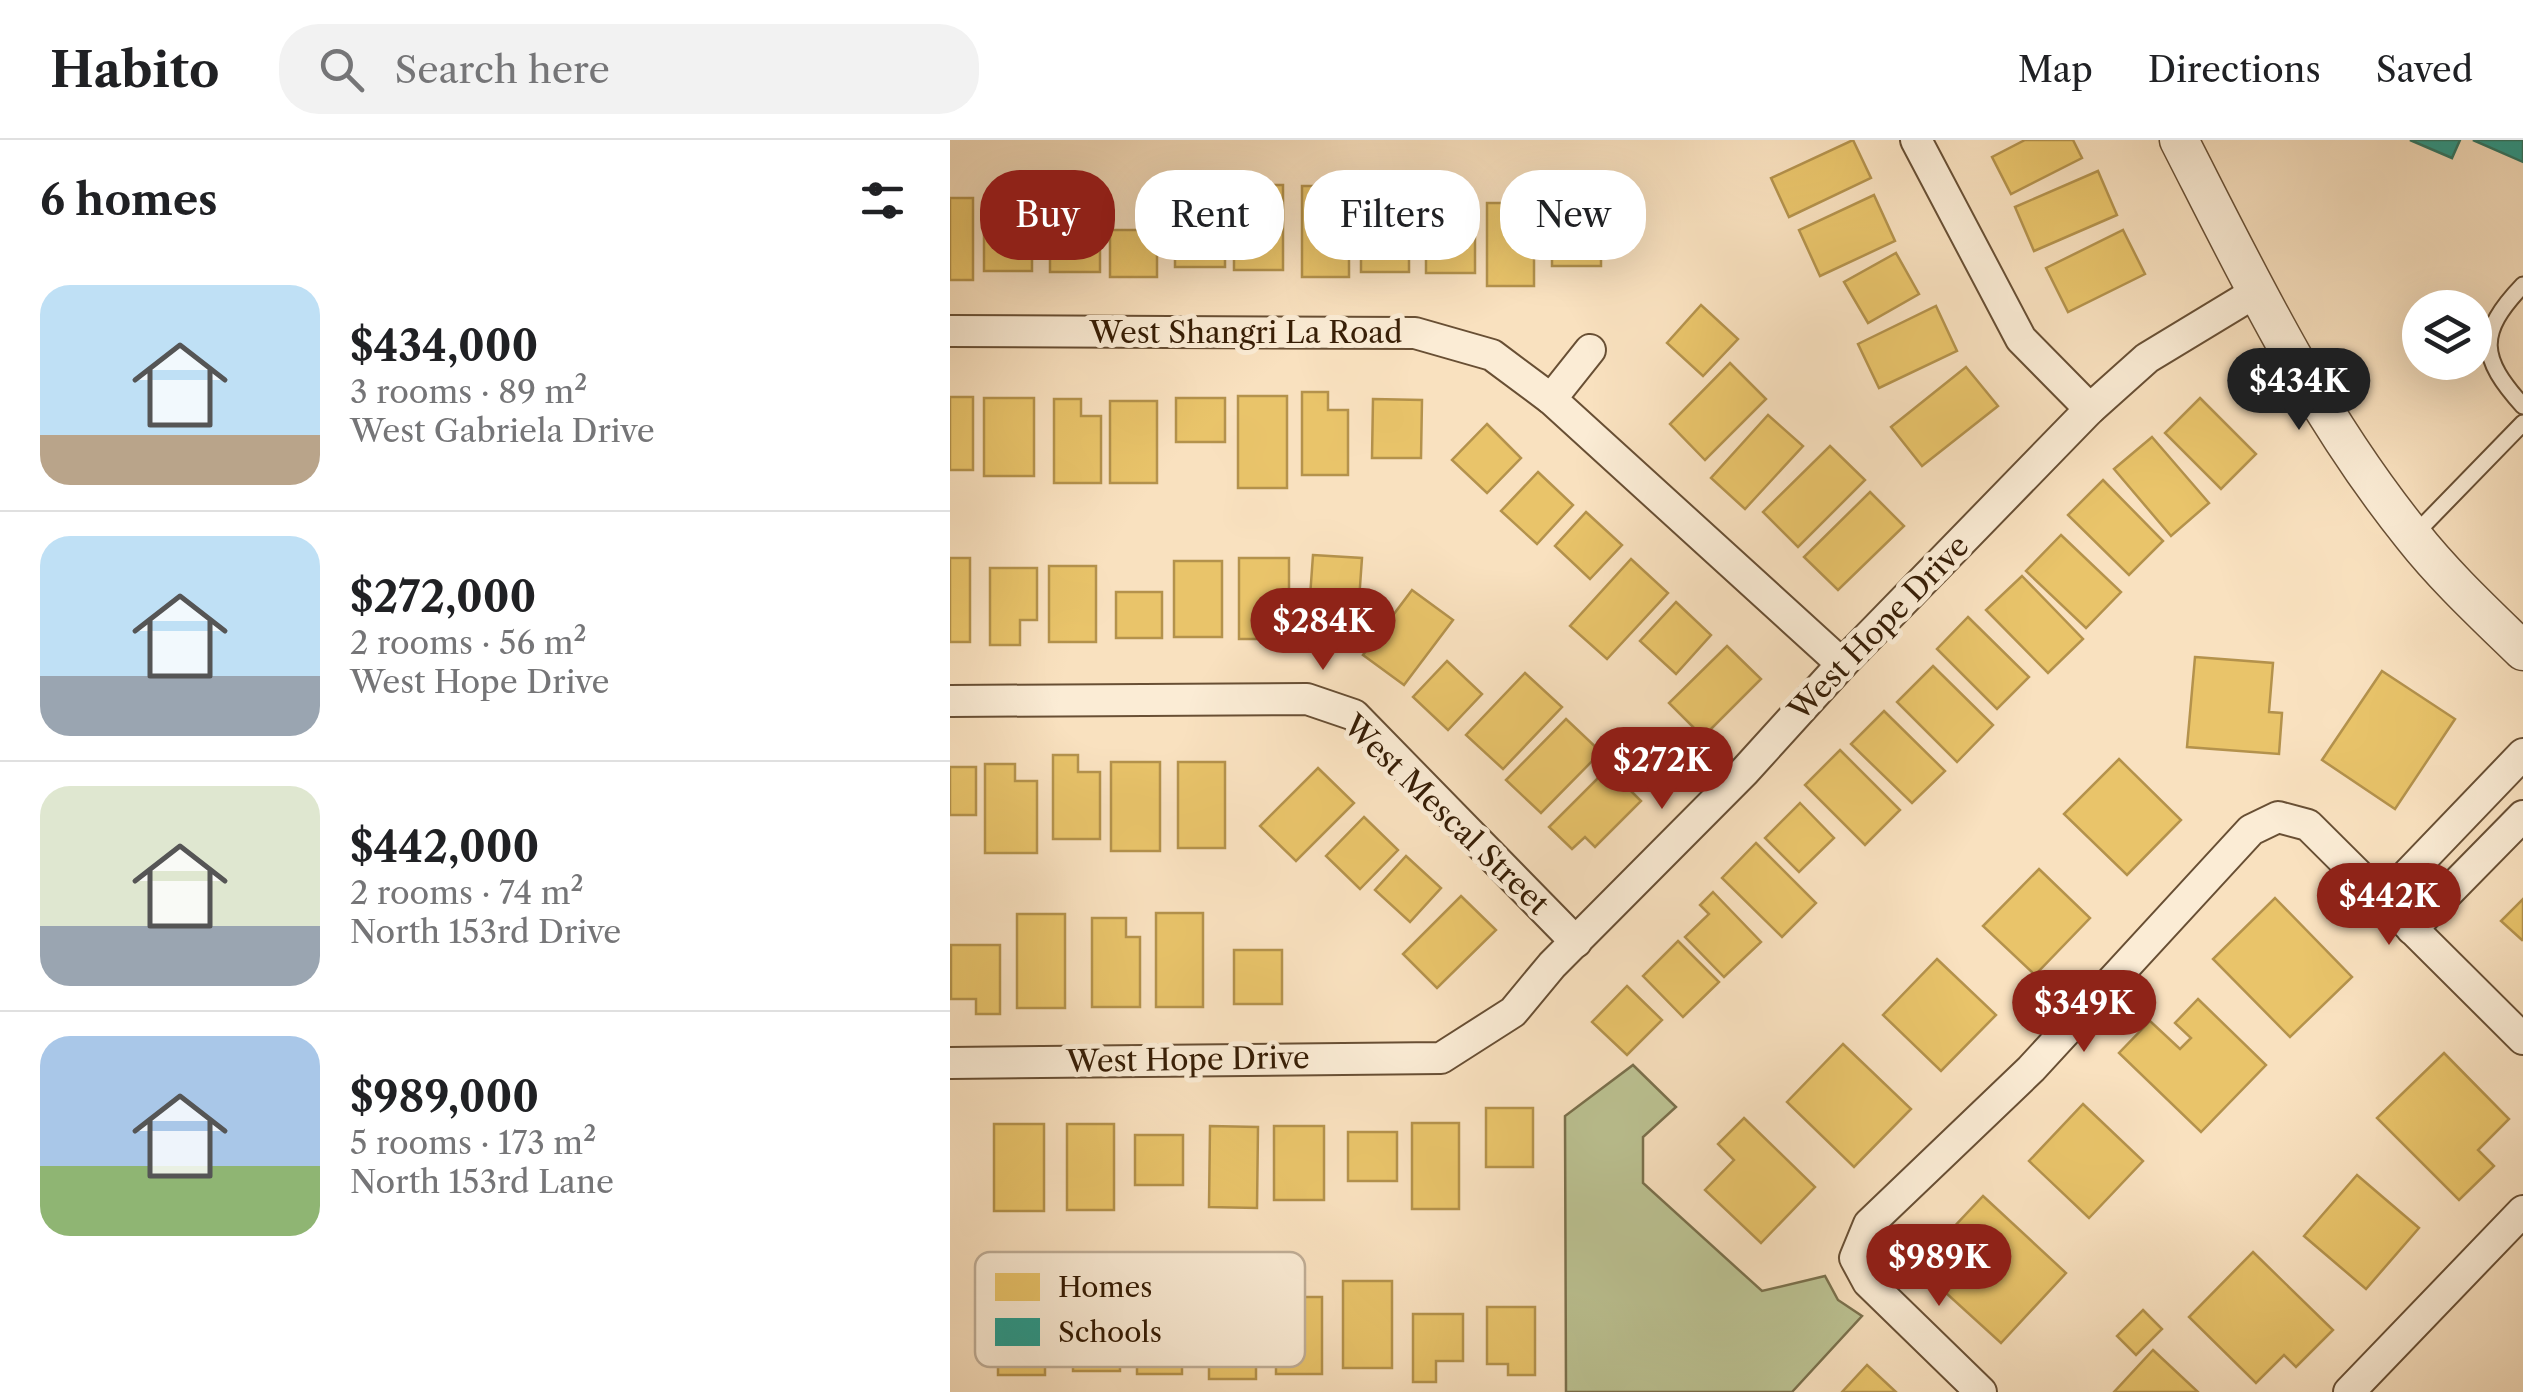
<!DOCTYPE html>
<meta charset="utf-8">
<style>
body{margin:0;font-family:"Libre Caslon Text",serif;background:#f2f2f2;color:#202124;height:100vh;display:flex;flex-direction:column;font-size:38px;white-space:nowrap}
*{box-sizing:border-box;margin:0}
p{font-size:32px;color:#757577}
.icon{flex:none;width:55px;height:55px;fill:none;stroke:currentColor;stroke-width:2;stroke-linecap:round;stroke-linejoin:round}
.map{position:relative;flex:1;overflow:hidden}
.details{display:flex;flex-direction:column;background:#fff;width:950px}
.details>*{flex:none}
.hud{position:absolute;left:30px;top:30px;width:950px;height:90px;display:flex;gap:20px}
.controls{position:absolute;left:1452px;top:150px;display:grid;gap:20px}
.controls a{display:grid;place-items:center;width:90px;height:90px;border-radius:50%;background:#fff;box-shadow:0 10px 40px #0002;font-size:50px}
.price{position:absolute;translate:-50% -85px;padding:0 22px;border-radius:35px;background:#8f2418;color:#fff;font-size:32px;line-height:65px;filter:drop-shadow(0 2px 5px #0008)}
.price::after{content:'';position:absolute;left:50%;top:60px;width:30px;height:22px;margin-left:-15px;background:inherit;clip-path:polygon(0 0,100% 0,50% 100%)}
.price.on{background:#222;color:#fff}
ul{padding:0;list-style:none}
li{display:flex;align-items:center;gap:30px;height:250px;padding:0 40px}
li+li{border-top:2px solid #e0e0e0}
li span{display:grid;place-items:center;flex:none;width:280px;height:200px;border-radius:30px;color:#555}
li>.icon{margin-inline-start:auto}
span .icon{width:120px;height:120px;fill:#fffc;stroke-width:1}
li b{font-size:42px}
h2{display:flex;justify-content:space-between;align-items:center;height:120px;padding:0 40px;font-size:42px}
.pill{padding:0 35px;border-radius:40px;background:#fff;box-shadow:0 10px 40px #0002;font-size:35px;line-height:90px}
.pill.on{background:#8f2418;color:#fff}
header{display:flex;align-items:center;gap:60px;box-sizing:border-box;height:140px;padding:0 50px;background:#fff;border-bottom:2px solid #e0e0e0}
header strong{font-size:48px}
nav{display:flex;gap:55px;margin-inline-start:auto;font-size:35px}
.search{width:700px;height:90px;background:#f2f2f2;display:flex;align-items:center;gap:25px;box-sizing:border-box;padding:0 35px;border-radius:40px;color:#757577;font-size:38px}
main{display:flex;flex:1;min-height:0}
.map>svg:first-child{display:block}
.green{fill:#bcc393;stroke:#7a704c;stroke-width:2.5}
.homes{fill:#e9c46a;stroke:#b4924c;stroke-width:2.5}
.schools{fill:#2a9d8f;stroke:#2e7766;stroke-width:2.5}
.lines{fill:none;stroke-linecap:round;stroke-linejoin:round}
.service-casing{stroke:#684f34;stroke-width:19}
.minor-casing{stroke:#684f34;stroke-width:34}
.tertiary-casing{stroke:#684f34;stroke-width:41}
.service{stroke:#fbecd5;stroke-width:15}
.minor{stroke:#fbecd5;stroke-width:30}
.tertiary{stroke:#fbecd5;stroke-width:38}
.labels{text-anchor:middle;stroke-width:10;stroke-linejoin:round;paint-order:stroke}
.street-label{font-size:30px;fill:#371e06;stroke:#fbecd5}
.key{fill:#fbecd5;stroke:#c0ae97;stroke-width:2.5}
.key-label{font-size:28px;fill:#371e06}
</style>
<header>
<strong>Habito</strong>
<div class="search"><svg class="icon" aria-label="search" viewBox="0 0 24 24"><circle cx="10" cy="10" r="6"/><path d="M15 15l6 6"/></svg>Search here</div>
<nav><a>Map</a><a>Directions</a><a>Saved</a></nav>
</header>
<main>
<section class="details">
<h2>6 homes<svg class="icon" aria-label="filters" viewBox="0 0 24 24"><path d="M4 7h16M4 17h16"/><circle cx="9" cy="7" r="2"/><circle cx="15" cy="17" r="2"/></svg></h2>
<ul>
<li><span style="background:linear-gradient(#bfe0f5 75%,#b9a48a 0)"><svg class="icon" aria-label="home" viewBox="0 0 24 24"><path d="M3 11l9-7 9 7M6 9v11h12V9"/></svg></span><div><b>$434,000</b><p>3 rooms · 89 m²</p><p>West Gabriela Drive</p></div></li>
<li><span style="background:linear-gradient(#bfe0f5 70%,#9aa5b1 0)"><svg class="icon" aria-label="home" viewBox="0 0 24 24"><path d="M3 11l9-7 9 7M6 9v11h12V9"/></svg></span><div><b>$272,000</b><p>2 rooms · 56 m²</p><p>West Hope Drive</p></div></li>
<li><span style="background:linear-gradient(#dfe7d0 70%,#9aa5b1 0)"><svg class="icon" aria-label="home" viewBox="0 0 24 24"><path d="M3 11l9-7 9 7M6 9v11h12V9"/></svg></span><div><b>$442,000</b><p>2 rooms · 74 m²</p><p>North 153rd Drive</p></div></li>
<li><span style="background:linear-gradient(#a9c7e8 65%,#8fb573 0)"><svg class="icon" aria-label="home" viewBox="0 0 24 24"><path d="M3 11l9-7 9 7M6 9v11h12V9"/></svg></span><div><b>$989,000</b><p>5 rooms · 173 m²</p><p>North 153rd Lane</p></div></li>
</ul>
</section>
<div class="map">
<svg width="1573" height="1252" viewBox="0 0 1573 1252">
<rect width="100%" height="100%" fill="#f9e1bf"/>
<filter id="stains"><feTurbulence type="fractalNoise" baseFrequency=".002" numOctaves="4"/><feColorMatrix values="0 0 0 0 .2 0 0 0 0 .09 0 0 0 0 .02 0 0 0 .5 -.17"/></filter>
<radialGradient id="worn" r=".72"><stop offset=".6" stop-color="#630" stop-opacity="0"/><stop offset="1" stop-color="#630" stop-opacity=".3"/></radialGradient>
<polygon class="green" points="683,925 726,967 693,997 693,1043 812,1151 875,1136 888,1160 912,1176 842,1252 616,1252 615,976"/>
<g class="homes">
<polygon points="903,0 921,38 839,77 821,38"/>
<polygon points="1075,0 1123,0 1132,18 1061,54 1042,17"/>
<polygon points="1148,31 1167,75 1084,111 1065,67"/>
<rect x="284" y="45" width="49" height="85"/>
<rect x="352" y="46" width="47" height="91"/>
<rect x="100" y="49" width="50" height="83"/>
<polygon points="924,55 945,101 870,136 849,90"/>
<rect x="0" y="58" width="23" height="82"/>
<rect x="537" y="63" width="47" height="83"/>
<rect x="225" y="66" width="50" height="61"/>
<rect x="476" y="70" width="49" height="63"/>
<rect x="411" y="77" width="48" height="55"/>
<rect x="602" y="77" width="49" height="49"/>
<rect x="34" y="83" width="48" height="48"/>
<rect x="160" y="90" width="47" height="47"/>
<polygon points="1173,90 1195,134 1118,172 1096,128"/>
<polygon points="946,113 969,154 918,183 894,142"/>
<polygon points="751,165 788,199 753,236 717,203"/>
<polygon points="986,166 1007,211 929,248 908,204"/>
<polygon points="780,223 816,259 755,320 720,284"/>
<polygon points="1016,227 1048,266 972,326 941,287"/>
<polygon points="352,252 378,252 378,270 398,270 398,335 352,335"/>
<rect x="288" y="256" width="49" height="92"/>
<rect x="0" y="257" width="23" height="73"/>
<rect x="34" y="258" width="50" height="78"/>
<rect x="226" y="258" width="49" height="44"/>
<polygon points="1250,258 1306,314 1271,349 1215,293"/>
<polygon points="104,259 131,259 131,276 151,276 151,343 104,343"/>
<polygon points="423,259 472,260 471,318 422,318"/>
<rect x="160" y="261" width="47" height="82"/>
<polygon points="818,275 853,306 795,369 761,338"/>
<polygon points="537,284 571,318 537,353 502,320"/>
<polygon points="1202,297 1259,363 1221,396 1164,329"/>
<polygon points="880,306 915,340 848,407 813,372"/>
<polygon points="588,332 623,365 587,404 551,371"/>
<polygon points="1153,340 1213,401 1179,435 1118,375"/>
<polygon points="920,352 954,386 888,450 854,417"/>
<polygon points="636,372 672,405 640,439 605,406"/>
<polygon points="1111,395 1171,452 1136,488 1076,431"/>
<polygon points="363,415 412,418 406,503 357,499"/>
<rect x="0" y="418" width="20" height="84"/>
<rect x="289" y="418" width="50" height="81"/>
<polygon points="681,419 718,453 657,519 620,486"/>
<rect x="224" y="421" width="48" height="76"/>
<rect x="99" y="426" width="47" height="76"/>
<polygon points="40,428 87,428 87,480 70,480 70,505 40,505"/>
<polygon points="1072,436 1133,499 1098,533 1036,470"/>
<polygon points="462,450 503,480 454,545 413,515"/>
<rect x="166" y="452" width="46" height="46"/>
<polygon points="726,462 761,495 726,534 690,501"/>
<polygon points="1018,477 1079,537 1047,569 987,509"/>
<polygon points="777,506 811,539 753,597 719,563"/>
<polygon points="1245,517 1323,523 1319,572 1332,573 1329,614 1237,607"/>
<polygon points="497,521 532,554 498,590 463,557"/>
<polygon points="983,526 1043,585 1007,622 947,562"/>
<polygon points="1432,531 1505,579 1445,669 1372,620"/>
<polygon points="575,533 612,567 553,629 516,595"/>
<polygon points="934,571 995,631 962,663 901,604"/>
<polygon points="616,579 651,612 591,673 556,640"/>
<polygon points="890,610 950,670 915,705 855,645"/>
<polygon points="103,615 128,615 128,632 150,632 150,699 103,699"/>
<polygon points="1169,619 1231,680 1177,735 1114,674"/>
<rect x="161" y="622" width="49" height="89"/>
<rect x="228" y="622" width="47" height="86"/>
<polygon points="35,624 65,624 65,641 87,641 87,713 35,713"/>
<rect x="0" y="627" width="26" height="48"/>
<polygon points="368,628 404,663 346,721 310,686"/>
<polygon points="658,628 691,661 645,707 635,697 622,709 599,687"/>
<polygon points="850,663 884,698 849,732 815,698"/>
<polygon points="414,677 448,710 410,749 376,716"/>
<polygon points="806,703 866,763 832,797 772,738"/>
<polygon points="456,716 491,748 460,782 425,750"/>
<polygon points="1089,729 1140,778 1085,835 1033,786"/>
<polygon points="763,752 811,802 774,837 735,797 759,774 750,765"/>
<polygon points="511,756 546,790 487,848 453,814"/>
<polygon points="1325,758 1402,837 1340,897 1263,819"/>
<polygon points="1573,759 1573,799 1572,800 1551,781"/>
<rect x="206" y="773" width="47" height="94"/>
<rect x="67" y="774" width="48" height="94"/>
<polygon points="142,778 176,778 176,797 190,797 190,867 142,867"/>
<polygon points="728,801 769,842 733,877 693,836"/>
<polygon points="1,805 50,805 50,874 26,874 26,859 1,859"/>
<rect x="284" y="810" width="48" height="54"/>
<polygon points="987,819 1046,875 991,931 933,875"/>
<polygon points="677,846 712,880 677,915 642,882"/>
<polygon points="1248,859 1316,925 1251,992 1169,913 1200,881 1230,909 1241,898 1225,883"/>
<polygon points="893,904 961,969 904,1027 837,962"/>
<polygon points="1494,913 1559,979 1528,1010 1544,1026 1509,1060 1427,978"/>
<polygon points="1133,964 1193,1021 1139,1078 1079,1021"/>
<rect x="536" y="968" width="47" height="59"/>
<polygon points="794,978 865,1047 811,1103 755,1050 784,1020 768,1004"/>
<rect x="462" y="983" width="47" height="86"/>
<rect x="44" y="984" width="50" height="87"/>
<rect x="117" y="984" width="47" height="86"/>
<polygon points="260,986 308,987 307,1068 259,1067"/>
<rect x="324" y="986" width="50" height="74"/>
<rect x="398" y="992" width="49" height="49"/>
<rect x="185" y="995" width="48" height="50"/>
<polygon points="1407,1035 1469,1088 1416,1149 1354,1096"/>
<polygon points="1033,1056 1116,1133 1051,1203 985,1143 1020,1106 1002,1089"/>
<polygon points="1303,1112 1383,1190 1346,1227 1334,1215 1306,1243 1239,1177"/>
<rect x="187" y="1140" width="45" height="94"/>
<rect x="393" y="1141" width="49" height="87"/>
<rect x="48" y="1143" width="47" height="92"/>
<rect x="123" y="1143" width="47" height="88"/>
<rect x="259" y="1153" width="47" height="86"/>
<rect x="326" y="1157" width="46" height="77"/>
<polygon points="537,1167 585,1167 585,1235 558,1235 558,1224 537,1224"/>
<polygon points="1193,1170 1212,1189 1186,1215 1167,1196"/>
<polygon points="463,1174 513,1174 513,1221 486,1221 486,1242 463,1242"/>
<polygon points="1203,1210 1248,1252 1164,1252"/>
<polygon points="917,1225 946,1252 892,1252"/>
</g>
<g class="schools">
<polygon points="1460,0 1510,0 1502,18"/>
<polygon points="1523,0 1573,0 1573,22"/>
</g>
<g class="lines">
<g class="service-casing">
<g id="service">
<path d="M1573 145C1526 194 1530 218 1573 266"/>
<polyline points="1463,396 1573,283"/>
</g>
</g>
<g class="minor-casing">
<g id="minor">
<polyline points="966,0 1071,199 1140,269"/>
<polyline points="0,191 465,193 542,215 601,259 892,524"/>
<polyline points="601,259 640,210"/>
<polyline points="0,561 357,559 404,575 626,802"/>
<polyline points="1432,761 1573,614"/>
<polyline points="1462,789 1573,676"/>
<polyline points="0,923 491,918 563,872 602,825 794,632 892,524 1140,269 1197,218 1306,152"/>
<polyline points="1031,1252 918,1142 905,1118 919,1084 1081,929 1301,690 1328,677 1358,685 1573,899"/>
<polyline points="1399,1252 1573,1071"/>
</g>
</g>
<g class="tertiary-casing">
<path id="tertiary" d="M1229 0C1299 137 1365 275 1462 395 1495 437 1535 474 1573 511"/>
</g>
<use href="#service" class="service"/>
<use href="#minor" class="minor"/>
<use href="#tertiary" class="tertiary"/>
</g>
<g class="labels">
<g class="street-label">
<text x="296" y="203">West Shangri La Road</text>
<text transform="translate(929 488) rotate(-46)" y="10">West Hope Drive</text>
<text transform="translate(496 675) rotate(44)" y="10">West Mescal Street</text>
<text transform="translate(238 920) rotate(-1)" y="10">West Hope Drive</text>
</g>
</g>
<rect x="25" y="1112" width="330" height="115" rx="15" class="key"/>
<rect x="45" y="1133" width="45" height="28" fill="#e9c46a"/>
<rect x="45" y="1178" width="45" height="28" fill="#2a9d8f"/>
<g class="key-label">
<text x="108" y="1157">Homes</text>
<text x="108" y="1202">Schools</text>
</g>
<rect width="100%" height="100%" filter="url(#stains)"/>
<rect width="100%" height="100%" fill="url(#worn)"/>
</svg>
<div class="controls">
<a><svg class="icon" aria-label="layers" viewBox="0 0 24 24"><path d="M12 4l9 5-9 5-9-5zM3 14l9 5 9-5"/></svg></a>
</div>
<b class="price on" style="left:1349px;top:293px">$434K</b>
<b class="price" style="left:373px;top:533px">$284K</b>
<b class="price" style="left:712px;top:672px">$272K</b>
<b class="price" style="left:1439px;top:808px">$442K</b>
<b class="price" style="left:1134px;top:915px">$349K</b>
<b class="price" style="left:989px;top:1169px">$989K</b>
<div class="hud">
<a class="pill on">Buy</a>
<a class="pill">Rent</a>
<a class="pill">Filters</a>
<a class="pill">New</a>
</div>
</div>
</main>
